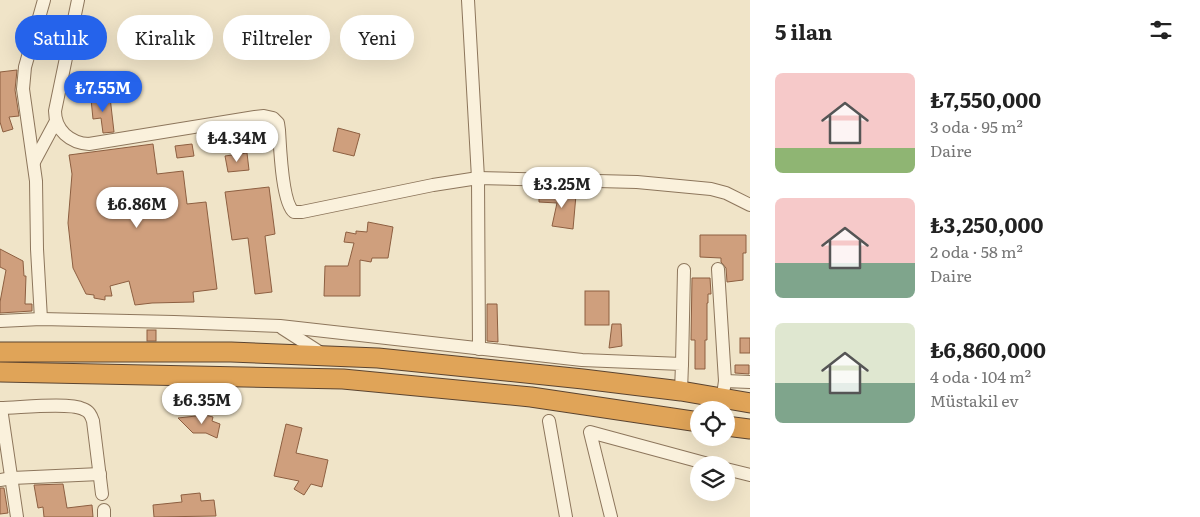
<!DOCTYPE html>
<html lang="tr">
<meta charset="utf-8">
<style>
body{margin:0;font-family:Literata,serif;background:#f6f6f6;color:#222;height:100vh;display:flex;flex-direction:column;font-size:19px;white-space:nowrap}
*{box-sizing:border-box;margin:0}
p{font-size:16px;color:#767676}
.icon{flex:none;width:28px;height:28px;fill:none;stroke:currentColor;stroke-width:2;stroke-linecap:round;stroke-linejoin:round}
.map{position:relative;flex:1;overflow:hidden}
.side{display:flex;flex-direction:column;background:#fff;width:450px}
.side>*{flex:none}
.hud{position:absolute;left:15px;top:15px;width:475px;height:45px;display:flex;gap:10px}
.tools{position:absolute;left:690px;top:401px;display:grid;gap:10px}
.tools a{display:grid;place-items:center;width:45px;height:45px;border-radius:50%;background:#fff;box-shadow:0 5px 20px #0002;font-size:25px}
.price{position:absolute;translate:-50% -42px;padding:0 11px;border-radius:18px;background:#fff;color:#222;font-size:16px;line-height:32px;filter:drop-shadow(0 1px 2px #0008)}
.price::after{content:'';position:absolute;left:50%;top:30px;width:15px;height:11px;margin-left:-8px;background:inherit;clip-path:polygon(0 0,100% 0,50% 100%)}
.price.selected{background:#2563eb;color:#fff}
ul{padding:0;list-style:none}
li{display:flex;align-items:center;gap:15px;height:125px;padding:0 25px}
li span{display:grid;place-items:center;flex:none;width:140px;height:100px;border-radius:8px;color:#555}
li>.icon{margin-inline-start:auto}
span .icon{width:60px;height:60px;fill:#fffc;stroke-width:1}
li b{font-size:21px}
h2{display:flex;justify-content:space-between;align-items:center;height:60px;padding:0 25px;font-size:21px}
.tag{padding:0 18px;border-radius:22px;background:#fff;box-shadow:0 5px 20px #0002;font-size:18px;line-height:45px}
.tag.selected{background:#2563eb;color:#fff}
main{display:flex;flex:1;min-height:0}
.map>svg:first-child{display:block}
.building{fill:#cf9f7d;stroke:#8d5f41}
.lines{fill:none;stroke-linecap:round;stroke-linejoin:round}
.minor-casing{stroke:#8d765c;stroke-width:14}
.highway-casing{stroke:#5b4430;stroke-width:21}
.minor{stroke:#faf1dc;stroke-width:12}
.highway{stroke:#e0a458;stroke-width:19}
</style>
<main>
<div class="map">
<svg width="750" height="517" viewBox="0 0 750 517">
<rect width="100%" height="100%" fill="#f0e4c8"/>
<g class="building">
<polygon points="17,70 15,90 19,116 9,117 13,129 3,132 0,122 0,72"/>
<polygon points="110,97 114,132 103,133 101,118 93,119 91,99"/>
<polygon points="338,128 360,134 354,156 333,151"/>
<polygon points="153,144 157,174 183,171 187,204 206,202 217,289 193,292 194,302 152,303 135,305 129,281 110,286 112,296 105,296 105,300 94,298 94,295 86,294 73,268 68,223 72,174 69,155"/>
<polygon points="192,144 194,156 177,158 175,146"/>
<polygon points="247,153 249,170 228,172 225,156"/>
<polygon points="269,187 275,234 265,236 272,292 255,294 248,238 232,240 225,192"/>
<polygon points="539,195 576,195 573,229 552,226 557,203 539,202"/>
<polygon points="368,222 393,227 388,258 372,258 371,262 360,260 360,296 324,296 325,266 348,266 354,243 344,242 346,232 356,234 356,231 367,232"/>
<polygon points="700,235 746,235 746,253 743,253 743,280 727,282 726,268 721,262 721,258 700,257"/>
<polygon points="0,249 23,261 24,276 26,276 25,304 32,304 32,311 0,313 0,302 6,270 0,267"/>
<polygon points="692,278 710,278 711,294 708,294 708,303 707,303 707,340 705,340 705,369 695,369 695,340 691,340"/>
<rect x="585" y="291" width="24" height="34"/>
<polygon points="487,304 497,304 498,342 487,341"/>
<polygon points="612,324 621,324 622,346 609,348"/>
<rect x="147" y="330" width="9" height="11"/>
<rect x="740" y="338" width="10" height="15"/>
<polygon points="735,365 749,365 749,374 735,373"/>
<polygon points="205,415 213,417 212,421 220,424 217,438 206,433 193,433 178,418"/>
<polygon points="286,424 302,428 296,453 328,460 322,487 311,484 304,495 294,489 299,481 274,476"/>
<polygon points="63,484 67,508 92,505 93,517 44,517 43,507 38,508 34,485"/>
<polygon points="0,488 4,488 8,513 0,514"/>
<polygon points="200,493 201,501 214,500 216,516 154,517 153,505 182,502 181,495"/>
</g>
<g class="lines">
<g class="minor-casing">
<g id="minor">
<path d="M78 0 55 111C55 130 70 143 89 144L255 117 264 116 273 118 278 123 279 130C280 146 282 203 294 212H302L433 185 478 178 637 182 711 189 726 193 750 205"/>
<polyline points="468,0 478,178 479,349"/>
<polyline points="34,162 56,121"/>
<polyline points="718,269 725,381"/>
<polyline points="41,319 37,249 36,181 23,89 25,67 44,0"/>
<polyline points="0,321 41,319 174,322 280,326 582,360 682,364 681,391"/>
<polyline points="282,328 324,355"/>
<polyline points="682,364 684,270"/>
<polyline points="724,388 725,381 750,382"/>
<path d="M0 408C18 408 69 402 83 409 89 411 91 415 93 421L102 494"/>
<polyline points="1,408 17,517"/>
<polyline points="549,421 566,517"/>
<polyline points="726,469 750,475"/>
<polyline points="0,480 12,478 100,474"/>
<polyline points="104,510 104,517"/>
<polyline points="611,517 590,432 712,465"/>
</g>
</g>
<g class="highway-casing">
<g id="highway">
<polyline points="0,352 231,352 378,358 583,379 681,391 750,403"/>
<polyline points="0,372 343,379 531,397 699,422"/>
<polyline points="726,426 750,429"/>
</g>
</g>
<use href="#minor" class="minor"/>
<use href="#highway" class="highway"/>
</g>
</svg>
<div class="tools">
<a><svg class="icon" aria-label="locate" viewBox="0 0 24 24"><circle cx="12" cy="12" r="6"/><path d="M12 2v4M12 18v4M2 12h4M18 12h4"/></svg></a>
<a><svg class="icon" aria-label="layers" viewBox="0 0 24 24"><path d="M12 4l9 5-9 5-9-5zM3 14l9 5 9-5"/></svg></a>
</div>
<b class="price selected" style="left:103px;top:113px">₺7.55M</b>
<b class="price" style="left:237px;top:163px">₺4.34M</b>
<b class="price" style="left:562px;top:209px">₺3.25M</b>
<b class="price" style="left:137px;top:229px">₺6.86M</b>
<b class="price" style="left:202px;top:425px">₺6.35M</b>
<div class="hud">
<a class="tag selected">Satılık</a>
<a class="tag">Kiralık</a>
<a class="tag">Filtreler</a>
<a class="tag">Yeni</a>
</div>
</div>
<section class="side">
<h2>5 ilan<svg class="icon" aria-label="filters" viewBox="0 0 24 24"><path d="M4 7h16M4 17h16"/><circle cx="9" cy="7" r="2"/><circle cx="15" cy="17" r="2"/></svg></h2>
<ul>
<li><span style="background:linear-gradient(#f6c9c9 75%,#8fb573 0)"><svg class="icon" aria-label="home" viewBox="0 0 24 24"><path d="M3 11l9-7 9 7M6 9v11h12V9"/></svg></span><div><b>₺7,550,000</b><p>3 oda · 95 m²</p><p>Daire</p></div></li>
<li><span style="background:linear-gradient(#f6c9c9 65%,#7fa58c 0)"><svg class="icon" aria-label="home" viewBox="0 0 24 24"><path d="M3 11l9-7 9 7M6 9v11h12V9"/></svg></span><div><b>₺3,250,000</b><p>2 oda · 58 m²</p><p>Daire</p></div></li>
<li><span style="background:linear-gradient(#dfe7d0 60%,#7fa58c 0)"><svg class="icon" aria-label="home" viewBox="0 0 24 24"><path d="M3 11l9-7 9 7M6 9v11h12V9"/></svg></span><div><b>₺6,860,000</b><p>4 oda · 104 m²</p><p>Müstakil ev</p></div></li>
</ul>
</section>
</main>
